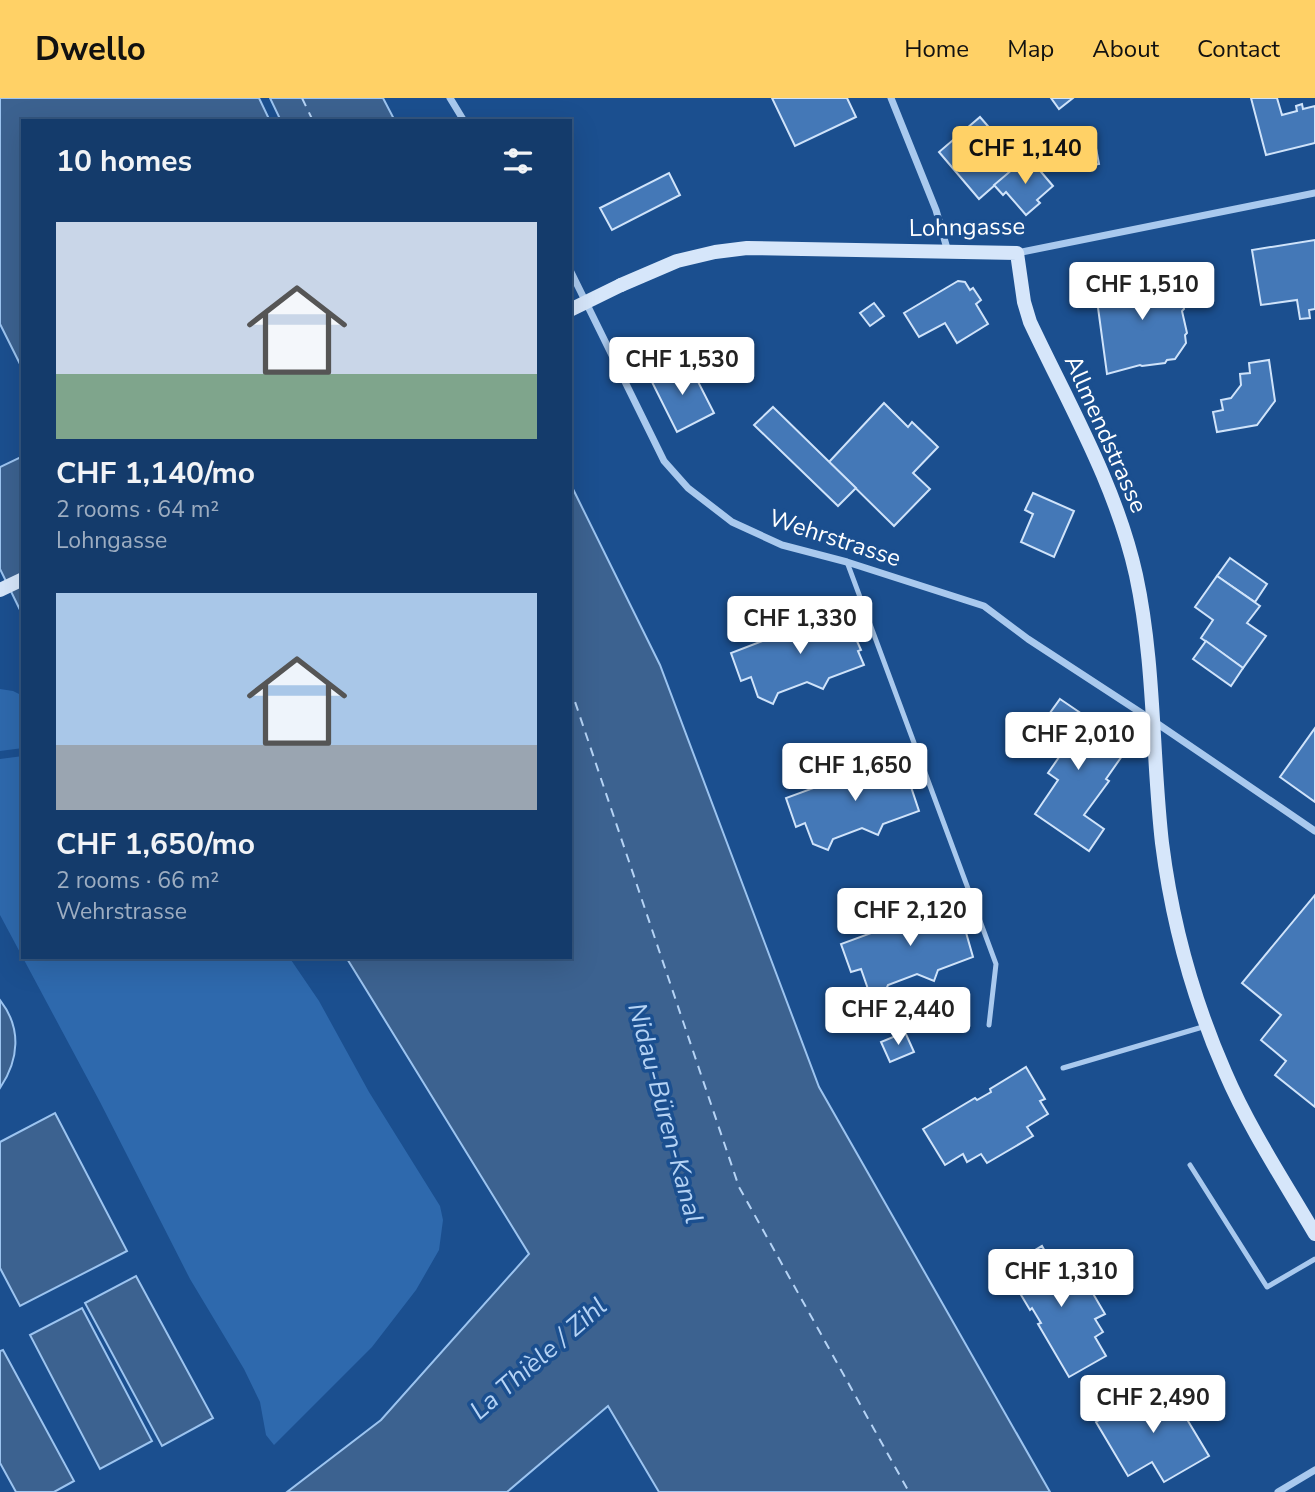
<!DOCTYPE html>
<meta charset="utf-8">
<style>
body{margin:0;font-family:"Nunito Sans",sans-serif;background:#1d4271;color:#f1f3f6;height:100vh;display:flex;flex-direction:column;font-size:26px;white-space:nowrap}
*{box-sizing:border-box;margin:0}
p{font-size:23px;color:#9dadc1}
.icon{flex:none;width:38px;height:38px;fill:none;stroke:currentColor;stroke-width:2;stroke-linecap:round;stroke-linejoin:round}
.map{position:relative;flex:1;overflow:hidden}
.drawer{position:absolute;left:21px;top:21px;width:551px;height:840px;display:flex;flex-direction:column;background:#143b6b;border-radius:0px;box-shadow:0 7px 28px #0002,0 0 0 2px #33557e}
.drawer>*{flex:none}
.price{position:absolute;translate:-50% -60px;padding:0 16px;border-radius:7px;background:#fff;color:#222;font-size:23px;line-height:46px;filter:drop-shadow(0 2px 4px #0008)}
.price::after{content:'';position:absolute;left:50%;top:42px;width:21px;height:16px;margin-left:-10px;background:inherit;clip-path:polygon(0 0,100% 0,50% 100%)}
.price.active{background:#ffd166;color:#111}
ul{padding:0;list-style:none}
li{display:grid;align-content:center;gap:14px;height:371px;padding:0 35px}
li span{display:grid;place-items:center;height:217px;border-radius:0px;color:#555}
li>.icon{margin-inline-start:auto}
span .icon{width:126px;height:126px;fill:#fffc;stroke-width:1}
li b{font-size:30px}
h2{display:flex;justify-content:space-between;align-items:center;height:84px;padding:0 35px;font-size:30px}
header{display:flex;align-items:center;gap:42px;box-sizing:border-box;height:98px;padding:0 35px;background:#ffd166;color:#111}
header strong{font-size:33px}
nav{display:flex;gap:38px;margin-inline-start:auto;font-size:24px}
.map>svg:first-child{display:block}
.green{fill:#2e69ad}
.water{fill:#3c6290;stroke:#9cc4f0;stroke-width:2}
.lines{fill:none;stroke-linecap:round;stroke-linejoin:round}
.ferry{stroke:#b5d3f5;stroke-width:2;stroke-dasharray:9 7;stroke-linecap:butt}
.building{fill:#4478b7;stroke:#cfe3fa;stroke-width:2}
.service{stroke:#a9c9ee;stroke-width:5}
.minor{stroke:#a9c9ee;stroke-width:7}
.secondary{stroke:#d6e6fa;stroke-width:14}
.secondary-bridge{stroke:#d6e6fa;stroke-width:14}
.labels{text-anchor:middle;stroke-width:7;stroke-linejoin:round;paint-order:stroke}
.street-label{font-size:24px;fill:#fff;stroke:#1b4f8f}
.water-label{font-size:26px;font-style:italic;fill:#b5d3f5;stroke:#1b4f8f}
</style>
<header>
<strong>Dwello</strong>
<nav><a>Home</a><a>Map</a><a>About</a><a>Contact</a></nav>
</header>
<div class="map">
<svg width="1315" height="1394" viewBox="0 0 1315 1394">
<rect width="100%" height="100%" fill="#1b4f8f"/>
<g class="green">
<polygon points="0,591 13,593 23,598 23,650 0,653"/>
<polygon points="23,658 23,859 289,859 319,903 369,994 440,1108 443,1122 439,1152 416,1192 372,1249 274,1347 266,1337 260,1304 244,1271 190,1181 100,1004 0,817 0,661"/>
</g>
<g class="water">
<polygon points="0,0 259,0 270,23 23,23 23,272 0,226"/>
<polygon points="270,0 383,0 395,23 281,23"/>
<polygon points="23,358 23,518 0,471 0,369"/>
<polygon points="571,387 660,567 819,989 1050,1394 659,1394 608,1308 507,1394 287,1394 381,1322 529,1156 346,859 570,859"/>
<path d="M0 902C22 930 19 962 0 990Z"/>
<polygon points="55,1015 127,1153 20,1208 0,1170 0,1044"/>
<polygon points="136,1178 213,1320 162,1348 85,1205"/>
<polygon points="82,1210 152,1343 100,1371 30,1237"/>
<polygon points="3,1252 74,1383 54,1394 16,1394 0,1365 0,1253"/>
</g>
<g class="lines">
<g class="ferry">
<polyline points="302,0 313,23"/>
<polyline points="570,589 739,1089 909,1394"/>
</g>
</g>
<g class="building">
<polygon points="772,0 847,0 856,19 795,48"/>
<polygon points="1051,0 1073,0 1059,11"/>
<polygon points="1251,0 1277,0 1282,17 1297,13 1296,8 1302,6 1303,11 1315,8 1315,45 1266,57"/>
<polygon points="980,19 1020,65 979,101 939,54"/>
<polygon points="1095,45 1099,66 1075,70 1071,49"/>
<polygon points="1031,62 1053,88 1037,102 1040,105 1026,117 1006,94 1003,97 994,87 1020,65 1023,69"/>
<polygon points="669,75 680,97 612,132 600,110"/>
<polygon points="1315,142 1315,211 1309,212 1310,220 1300,221 1297,202 1261,207 1252,152"/>
<polygon points="1180,175 1184,211 1182,213 1187,235 1185,237 1186,245 1175,261 1167,262 1165,265 1142,268 1140,267 1107,276 1096,195 1100,189"/>
<polygon points="958,183 965,184 970,192 973,190 981,202 976,206 988,226 957,245 945,225 919,239 904,215"/>
<polygon points="874,205 884,218 870,228 860,215"/>
<polygon points="1269,262 1275,303 1257,327 1217,334 1213,314 1223,312 1221,302 1231,300 1241,287 1240,276 1250,275 1249,265"/>
<polygon points="688,264 714,315 677,334 651,282"/>
<polygon points="884,305 908,329 912,324 938,349 913,375 930,391 894,428 829,364"/>
<polygon points="773,309 856,390 838,408 754,327"/>
<polygon points="1033,395 1074,413 1054,459 1021,444 1033,416 1025,412"/>
<polygon points="1230,460 1267,486 1255,504 1217,478"/>
<polygon points="1217,478 1260,508 1247,525 1266,538 1243,570 1201,540 1213,522 1195,509"/>
<polygon points="843,512 861,552 858,553 864,567 829,580 823,591 807,584 778,595 773,606 758,599 751,579 741,583 731,555 791,532 796,521 811,516 822,520"/>
<polygon points="1206,543 1243,570 1231,588 1193,561"/>
<polygon points="1060,601 1129,648 1106,681 1109,683 1084,717 1104,731 1089,753 1035,716 1058,682 1048,675 1064,652 1037,633"/>
<polygon points="1315,630 1315,704 1280,679"/>
<polygon points="898,658 903,672 905,671 919,713 883,726 878,737 862,730 833,741 828,752 813,746 805,725 796,729 786,700 846,678 847,682 858,678 866,661 876,666"/>
<polygon points="1315,797 1315,1009 1275,977 1286,963 1261,942 1281,917 1242,885"/>
<polygon points="953,804 958,818 961,817 973,859 938,872 934,883 917,876 888,887 883,898 868,891 861,871 851,874 841,846 901,824 902,828 913,824 920,807 931,812"/>
<polygon points="905,934 914,954 890,964 881,944"/>
<polygon points="1026,969 1045,1001 1040,1003 1048,1016 1027,1029 1033,1038 987,1065 981,1056 967,1064 963,1056 945,1067 923,1031 975,1000 977,1002 991,994 990,991"/>
<polygon points="1042,1148 1053,1167 1061,1162 1068,1176 1078,1170 1105,1216 1095,1221 1103,1234 1095,1239 1106,1258 1069,1279 1038,1226 1041,1225 1032,1210 1030,1212 1005,1170"/>
<polygon points="1164,1283 1209,1358 1164,1384 1152,1364 1128,1378 1096,1324"/>
</g>
<g class="lines">
<g class="service">
<polyline points="847,464 996,866 989,927"/>
<polyline points="1063,970 1206,928"/>
<polyline points="1190,1067 1267,1189 1315,1161"/>
</g>
<g class="minor">
<polyline points="450,0 464,23"/>
<polyline points="891,0 936,112 948,154"/>
<polyline points="1017,155 1315,95"/>
<polyline points="570,172 664,363 688,390 732,424 782,447 847,464 984,508 1028,541 1152,622 1315,733"/>
<polyline points="1278,1394 1315,1372"/>
</g>
<g class="secondary">
<path d="M621 187 677 163 715 154 747 150 1017 155 1024 204 1030 224C1069 307 1116 387 1136 477 1155 565 1152 657 1162 745 1172 824 1193 901 1225 974 1249 1030 1284 1083 1315 1136"/>
<polyline points="0,492 23,481"/>
</g>
<polyline class="secondary-bridge" points="570,212 621,187"/>
</g>
<g class="labels">
<g class="street-label">
<text transform="translate(967 129) rotate(-1)" y="8">Lohngasse</text>
<text transform="translate(1106 336) rotate(66)" y="8">Allmendstrasse</text>
<text transform="translate(835 440) rotate(18)" y="8">Wehrstrasse</text>
</g>
<g class="water-label">
<text transform="translate(666 1015) rotate(75)" y="9">Nidau-Büren-Kanal</text>
<text transform="translate(538 1260) rotate(-41)" y="9">La Thièle / Zihl</text>
</g>
</g>
</svg>
<b class="price active" style="left:1025px;top:88px">CHF 1,140</b>
<b class="price" style="left:1142px;top:224px">CHF 1,510</b>
<b class="price" style="left:682px;top:299px">CHF 1,530</b>
<b class="price" style="left:800px;top:558px">CHF 1,330</b>
<b class="price" style="left:1078px;top:674px">CHF 2,010</b>
<b class="price" style="left:855px;top:705px">CHF 1,650</b>
<b class="price" style="left:910px;top:850px">CHF 2,120</b>
<b class="price" style="left:898px;top:949px">CHF 2,440</b>
<b class="price" style="left:1061px;top:1211px">CHF 1,310</b>
<b class="price" style="left:1153px;top:1337px">CHF 2,490</b>
<section class="drawer">
<h2>10 homes<svg class="icon" aria-label="filters" viewBox="0 0 24 24"><path d="M4 7h16M4 17h16"/><circle cx="9" cy="7" r="2"/><circle cx="15" cy="17" r="2"/></svg></h2>
<ul>
<li><span style="background:linear-gradient(#c9d6e8 70%,#7fa58c 0)"><svg class="icon" aria-label="home" viewBox="0 0 24 24"><path d="M3 11l9-7 9 7M6 9v11h12V9"/></svg></span><div><b>CHF 1,140/mo</b><p>2 rooms · 64 m²</p><p>Lohngasse</p></div></li>
<li><span style="background:linear-gradient(#a9c7e8 70%,#9aa5b1 0)"><svg class="icon" aria-label="home" viewBox="0 0 24 24"><path d="M3 11l9-7 9 7M6 9v11h12V9"/></svg></span><div><b>CHF 1,650/mo</b><p>2 rooms · 66 m²</p><p>Wehrstrasse</p></div></li>
</ul>
</section>
</div>
